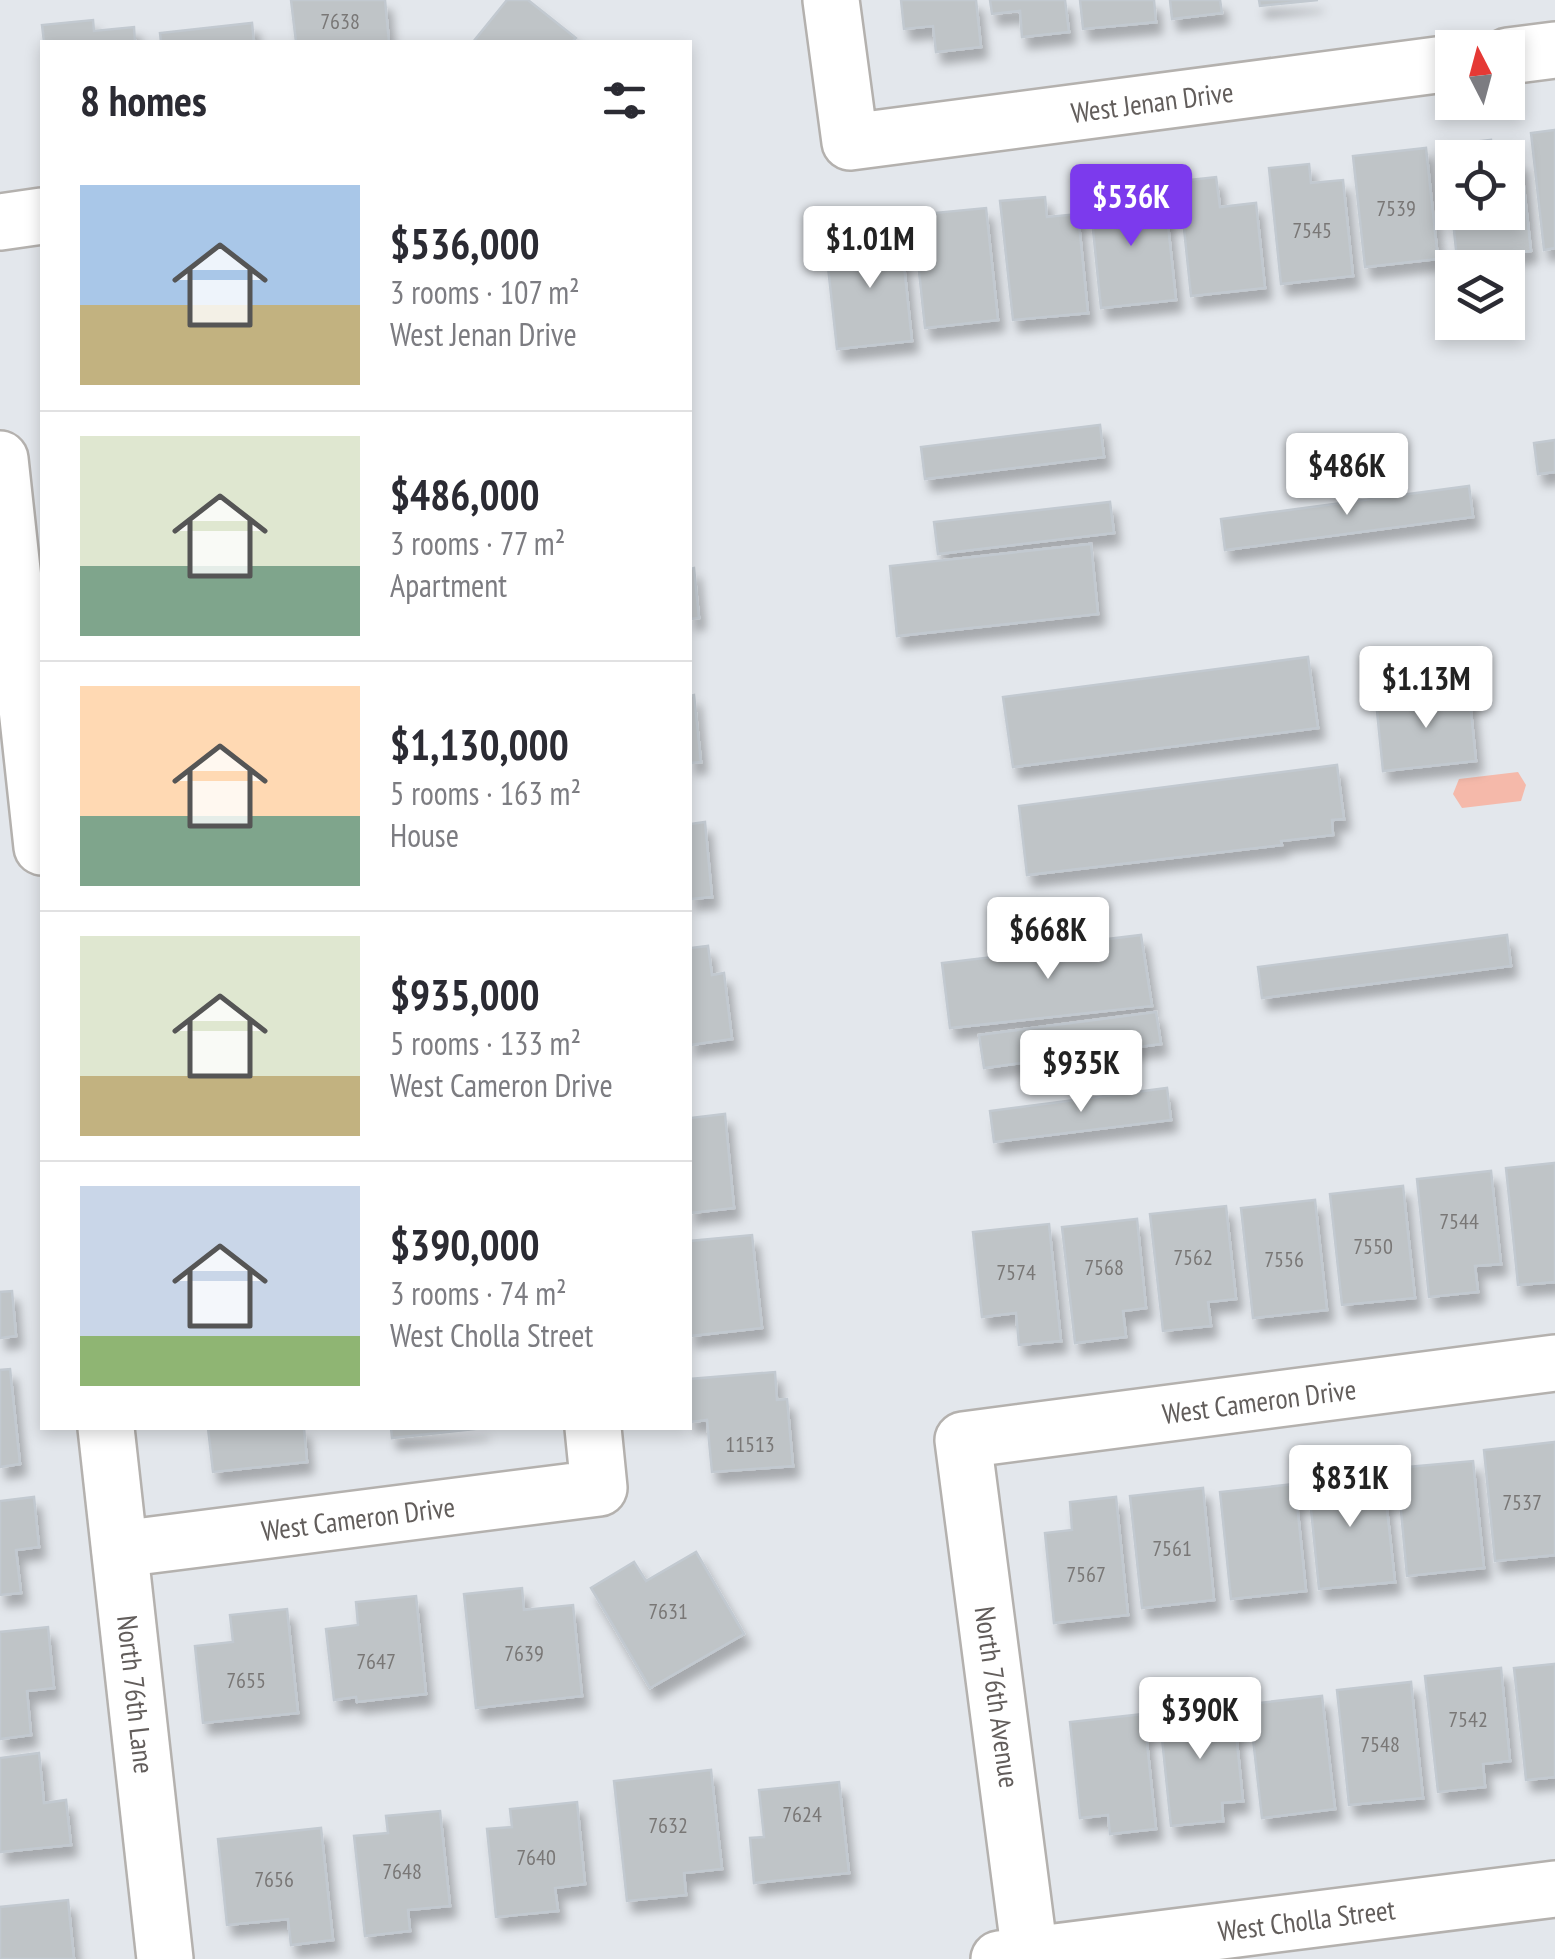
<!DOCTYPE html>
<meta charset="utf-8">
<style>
body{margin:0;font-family:"PT Sans Narrow",sans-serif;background:#f7f7f7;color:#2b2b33;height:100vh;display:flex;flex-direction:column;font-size:38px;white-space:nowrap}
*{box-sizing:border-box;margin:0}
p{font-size:32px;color:#7c7c81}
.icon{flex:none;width:55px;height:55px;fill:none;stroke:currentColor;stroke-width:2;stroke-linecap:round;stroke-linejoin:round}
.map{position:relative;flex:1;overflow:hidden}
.details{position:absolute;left:40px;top:40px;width:652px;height:1390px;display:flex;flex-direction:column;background:#fff;border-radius:0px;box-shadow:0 5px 15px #0003}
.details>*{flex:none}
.needle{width:65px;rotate:354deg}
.tools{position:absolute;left:1435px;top:30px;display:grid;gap:20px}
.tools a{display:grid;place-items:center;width:90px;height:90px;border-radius:0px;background:#fff;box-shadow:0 5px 15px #0003;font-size:50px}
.price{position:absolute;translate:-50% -85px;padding:0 22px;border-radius:10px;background:#fff;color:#222;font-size:32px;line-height:65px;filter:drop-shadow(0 2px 5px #0008)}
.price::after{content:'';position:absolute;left:50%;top:60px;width:30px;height:22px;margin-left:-15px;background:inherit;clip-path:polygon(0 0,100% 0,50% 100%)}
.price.active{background:#7c3aed;color:#fff}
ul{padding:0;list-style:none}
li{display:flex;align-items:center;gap:30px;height:250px;padding:0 40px}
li+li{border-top:2px solid #e1e1e2}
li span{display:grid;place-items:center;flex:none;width:280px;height:200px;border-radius:0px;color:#555}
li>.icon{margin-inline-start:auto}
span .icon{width:120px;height:120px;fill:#fffc;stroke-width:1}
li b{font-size:42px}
h2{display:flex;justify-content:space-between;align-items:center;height:120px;padding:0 40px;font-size:42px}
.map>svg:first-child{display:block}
.water{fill:#f5b9aa}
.building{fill:#bfc4c7;stroke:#c2c9d0;stroke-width:2.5;filter:url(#shadow)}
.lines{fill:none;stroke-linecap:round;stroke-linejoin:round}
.minor-casing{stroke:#b4b1ae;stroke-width:60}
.minor{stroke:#fff;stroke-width:55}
.labels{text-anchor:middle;stroke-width:8;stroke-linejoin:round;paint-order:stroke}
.number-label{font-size:22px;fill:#797776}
.street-label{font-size:28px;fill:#625d5b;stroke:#fff}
</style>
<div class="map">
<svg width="1555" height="1959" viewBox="0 0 1555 1959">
<defs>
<filter id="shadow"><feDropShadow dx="6" dy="11" stdDeviation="5" flood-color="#0004"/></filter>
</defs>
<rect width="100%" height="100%" fill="#e3e7ec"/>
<polygon class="water" points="1518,772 1526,785 1521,801 1462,808 1453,794 1459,779"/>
<g class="building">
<polygon points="291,0 385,0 389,42 296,42"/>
<polygon points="507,0 528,0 576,38 572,42 473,42"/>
<polygon points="901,0 976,0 981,47 936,52 933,26 904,29"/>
<polygon points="990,0 1065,0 1069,32 1022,37 1020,11 992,14"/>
<polygon points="1080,0 1154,0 1156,22 1083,29"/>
<polygon points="1170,0 1220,0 1222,13 1172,19"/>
<polygon points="1259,0 1318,0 1260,6"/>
<polygon points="93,20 94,31 134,27 135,42 44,42 42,25"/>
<polygon points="252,23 254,42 161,42 160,33"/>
<polygon points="1555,130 1555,248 1544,250 1531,133"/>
<polygon points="1491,140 1493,158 1452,158 1452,212 1508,212 1508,161 1521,160 1531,251 1457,259 1445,145"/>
<polygon points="1426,148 1438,259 1365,267 1353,156"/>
<polygon points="1309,164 1311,183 1343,180 1353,276 1281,284 1269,168"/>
<polygon points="1216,177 1220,207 1256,203 1265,288 1191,296 1179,181"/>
<polygon points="1136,186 1139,209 1166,206 1176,300 1101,308 1089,191"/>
<polygon points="1045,197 1047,217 1078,214 1088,313 1013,320 1000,201"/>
<polygon points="986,208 998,320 925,328 913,215"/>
<polygon points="900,227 912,341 837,349 827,258 851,255 849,232"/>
<polygon points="1100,425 1104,457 925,479 921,447"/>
<polygon points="1555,440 1555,472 1538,474 1534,443"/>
<polygon points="1469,486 1473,517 1225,550 1221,519"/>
<polygon points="1110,502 1114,533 938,554 934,522"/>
<polygon points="1091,544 1098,614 897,636 890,566"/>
<polygon points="694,568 699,618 690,619 690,569"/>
<polygon points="1308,657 1318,728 1013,767 1003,697"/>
<polygon points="1469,692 1476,761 1383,771 1376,701"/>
<polygon points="694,695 701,762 690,763 690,696"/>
<polygon points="1337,765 1344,819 1332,820 1333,835 1281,841 1282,845 1027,875 1019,806"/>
<polygon points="705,822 712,897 690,899 690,824"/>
<polygon points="1141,935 1152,1006 950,1028 942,963 993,957 993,953"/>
<polygon points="1507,935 1511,966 1262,998 1258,967"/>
<polygon points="708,946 712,975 724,973 732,1039 690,1045 690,948"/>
<polygon points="1156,1012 1161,1044 984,1068 979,1035"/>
<polygon points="1167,1088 1171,1120 994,1142 990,1111"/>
<polygon points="725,1114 734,1208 690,1213 690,1118"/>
<polygon points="1555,1163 1555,1282 1518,1285 1506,1168"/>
<polygon points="1491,1171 1501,1264 1475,1266 1478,1292 1429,1297 1417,1179"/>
<polygon points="1403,1186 1415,1298 1342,1305 1330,1194"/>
<polygon points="1315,1200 1327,1310 1253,1318 1241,1208"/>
<polygon points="1226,1206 1236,1299 1208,1302 1211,1326 1163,1331 1150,1214"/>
<polygon points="1137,1219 1146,1308 1123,1311 1126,1337 1075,1343 1062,1227"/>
<polygon points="1049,1224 1061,1341 1019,1345 1016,1313 982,1317 973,1232"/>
<polygon points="752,1235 762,1328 690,1336 690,1241"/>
<polygon points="12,1291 16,1336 0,1338 0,1292"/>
<polygon points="10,1369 20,1464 0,1467 0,1370"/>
<polygon points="775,1372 777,1400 787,1399 793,1466 712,1472 707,1420 690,1422 690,1379"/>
<polygon points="208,1428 304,1428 307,1462 213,1472"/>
<polygon points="391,1428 484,1428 392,1438"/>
<polygon points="1555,1442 1555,1555 1495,1561 1484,1450"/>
<polygon points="1473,1461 1484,1568 1407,1576 1397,1468"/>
<polygon points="1352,1465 1354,1485 1384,1482 1395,1582 1319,1589 1307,1470"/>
<polygon points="1295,1484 1306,1591 1231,1599 1220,1492"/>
<polygon points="1203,1488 1214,1600 1142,1608 1130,1496"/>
<polygon points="34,1497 39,1547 16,1550 21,1593 0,1595 0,1501"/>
<polygon points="1116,1497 1128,1615 1054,1623 1045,1533 1072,1530 1070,1502"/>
<polygon points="696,1552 744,1634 650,1688 591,1588 634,1562 646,1581"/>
<polygon points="522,1588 524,1610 573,1605 582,1696 476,1708 464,1594"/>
<polygon points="416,1596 426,1694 357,1702 356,1697 334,1700 326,1629 358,1625 356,1602"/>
<polygon points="287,1609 298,1713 203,1723 195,1646 233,1642 230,1615"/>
<polygon points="48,1627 54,1688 27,1691 31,1735 0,1739 0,1632"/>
<polygon points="1555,1664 1555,1777 1526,1780 1514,1668"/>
<polygon points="1501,1668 1510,1761 1483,1764 1485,1787 1438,1792 1425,1676"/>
<polygon points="1411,1682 1423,1798 1349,1805 1337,1690"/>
<polygon points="1322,1696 1335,1809 1262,1818 1249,1704"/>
<polygon points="1233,1703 1243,1801 1222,1803 1223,1821 1171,1826 1159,1710"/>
<polygon points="1144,1714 1156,1829 1110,1834 1108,1815 1080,1818 1070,1722"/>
<polygon points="39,1753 44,1803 66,1800 71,1845 0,1852 0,1758"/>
<polygon points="711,1770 722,1869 684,1873 686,1895 627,1901 614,1781"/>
<polygon points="839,1782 849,1873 754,1883 750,1838 764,1837 759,1790"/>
<polygon points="577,1802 585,1884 555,1888 558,1911 496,1917 487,1829 512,1827 510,1809"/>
<polygon points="440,1811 450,1906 408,1910 410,1931 365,1936 354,1836 388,1833 386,1816"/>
<polygon points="321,1828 333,1940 291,1945 288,1919 227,1925 218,1839"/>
<polygon points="68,1900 74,1959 0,1959 0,1907"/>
</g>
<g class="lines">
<g class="minor-casing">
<g id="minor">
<path id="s1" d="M831 0 850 142 1452 63"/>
<polyline points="1508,56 1555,50"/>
<polyline points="0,222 42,216"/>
<polyline points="0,459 42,847"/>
<path id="s2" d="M106 1428 165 1959"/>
<path id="s3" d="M120 1549 599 1488 593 1428"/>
<path id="s4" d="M1030 1955 963 1440 1555 1363"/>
<path id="s5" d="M999 1959 1555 1889"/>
</g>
</g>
<use href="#minor" class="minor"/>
</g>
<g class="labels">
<g class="number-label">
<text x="340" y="29">7638</text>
<text x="1396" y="216">7539</text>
<text x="1312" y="238">7545</text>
<text x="1459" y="1229">7544</text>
<text x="1373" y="1254">7550</text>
<text x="1193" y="1265">7562</text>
<text x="1284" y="1267">7556</text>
<text x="1104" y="1275">7568</text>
<text x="1016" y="1280">7574</text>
<text x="750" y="1452">11513</text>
<text x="1522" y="1510">7537</text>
<text x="1172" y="1556">7561</text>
<text x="1086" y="1582">7567</text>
<text x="668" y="1619">7631</text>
<text x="524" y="1661">7639</text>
<text x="376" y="1669">7647</text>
<text x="246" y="1688">7655</text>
<text x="1468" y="1727">7542</text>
<text x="1380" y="1752">7548</text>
<text x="802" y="1822">7624</text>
<text x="668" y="1833">7632</text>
<text x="536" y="1865">7640</text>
<text x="402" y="1879">7648</text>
<text x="274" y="1887">7656</text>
</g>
<g class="street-label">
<text dy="10" stroke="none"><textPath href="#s1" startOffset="448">West Jenan Drive</textPath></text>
<text dy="10" stroke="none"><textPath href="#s4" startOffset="818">West Cameron Drive</textPath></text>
<text dy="10" stroke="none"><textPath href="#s3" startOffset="240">West Cameron Drive</textPath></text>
<text dy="10" stroke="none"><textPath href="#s2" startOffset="268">North 76th Lane</textPath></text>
<text transform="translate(997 1697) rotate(82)" y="10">North 76th Avenue</text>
<text dy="10" stroke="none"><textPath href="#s5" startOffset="310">West Cholla Street</textPath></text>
</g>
</g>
</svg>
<div class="tools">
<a><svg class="needle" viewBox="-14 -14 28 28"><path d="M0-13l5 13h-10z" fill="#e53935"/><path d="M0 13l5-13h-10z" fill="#7c7c81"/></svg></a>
<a><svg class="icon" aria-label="locate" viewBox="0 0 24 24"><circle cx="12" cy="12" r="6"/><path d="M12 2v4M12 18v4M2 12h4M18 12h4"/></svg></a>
<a><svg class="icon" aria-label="layers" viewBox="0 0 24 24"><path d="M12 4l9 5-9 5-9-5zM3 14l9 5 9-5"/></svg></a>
</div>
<b class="price active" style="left:1131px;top:249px">$536K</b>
<b class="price" style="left:870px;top:291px">$1.01M</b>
<b class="price" style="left:1347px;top:518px">$486K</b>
<b class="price" style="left:1426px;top:731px">$1.13M</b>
<b class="price" style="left:1048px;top:982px">$668K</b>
<b class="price" style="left:1081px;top:1115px">$935K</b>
<b class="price" style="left:1350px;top:1530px">$831K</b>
<b class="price" style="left:1200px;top:1762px">$390K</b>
<section class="details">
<h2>8 homes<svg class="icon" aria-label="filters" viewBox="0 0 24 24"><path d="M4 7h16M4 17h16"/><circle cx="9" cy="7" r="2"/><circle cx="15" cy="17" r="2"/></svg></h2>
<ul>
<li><span style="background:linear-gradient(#a9c7e8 60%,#c2b280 0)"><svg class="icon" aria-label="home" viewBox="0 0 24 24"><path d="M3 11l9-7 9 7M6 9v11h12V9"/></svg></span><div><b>$536,000</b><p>3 rooms · 107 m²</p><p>West Jenan Drive</p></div></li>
<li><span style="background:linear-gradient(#dfe7d0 65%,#7fa58c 0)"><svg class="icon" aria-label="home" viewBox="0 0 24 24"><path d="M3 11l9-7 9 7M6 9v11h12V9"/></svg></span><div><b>$486,000</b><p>3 rooms · 77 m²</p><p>Apartment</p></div></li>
<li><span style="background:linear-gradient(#ffd9b3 65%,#7fa58c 0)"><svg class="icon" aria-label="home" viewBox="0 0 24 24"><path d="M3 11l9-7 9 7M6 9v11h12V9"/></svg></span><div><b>$1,130,000</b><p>5 rooms · 163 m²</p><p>House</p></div></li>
<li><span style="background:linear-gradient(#dfe7d0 70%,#c2b280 0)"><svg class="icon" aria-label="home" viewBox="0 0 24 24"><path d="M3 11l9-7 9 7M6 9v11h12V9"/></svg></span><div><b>$935,000</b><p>5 rooms · 133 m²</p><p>West Cameron Drive</p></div></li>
<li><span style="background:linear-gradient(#c9d6e8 75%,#8fb573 0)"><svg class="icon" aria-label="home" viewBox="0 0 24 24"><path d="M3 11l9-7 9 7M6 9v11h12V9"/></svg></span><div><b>$390,000</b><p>3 rooms · 74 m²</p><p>West Cholla Street</p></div></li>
</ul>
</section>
</div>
